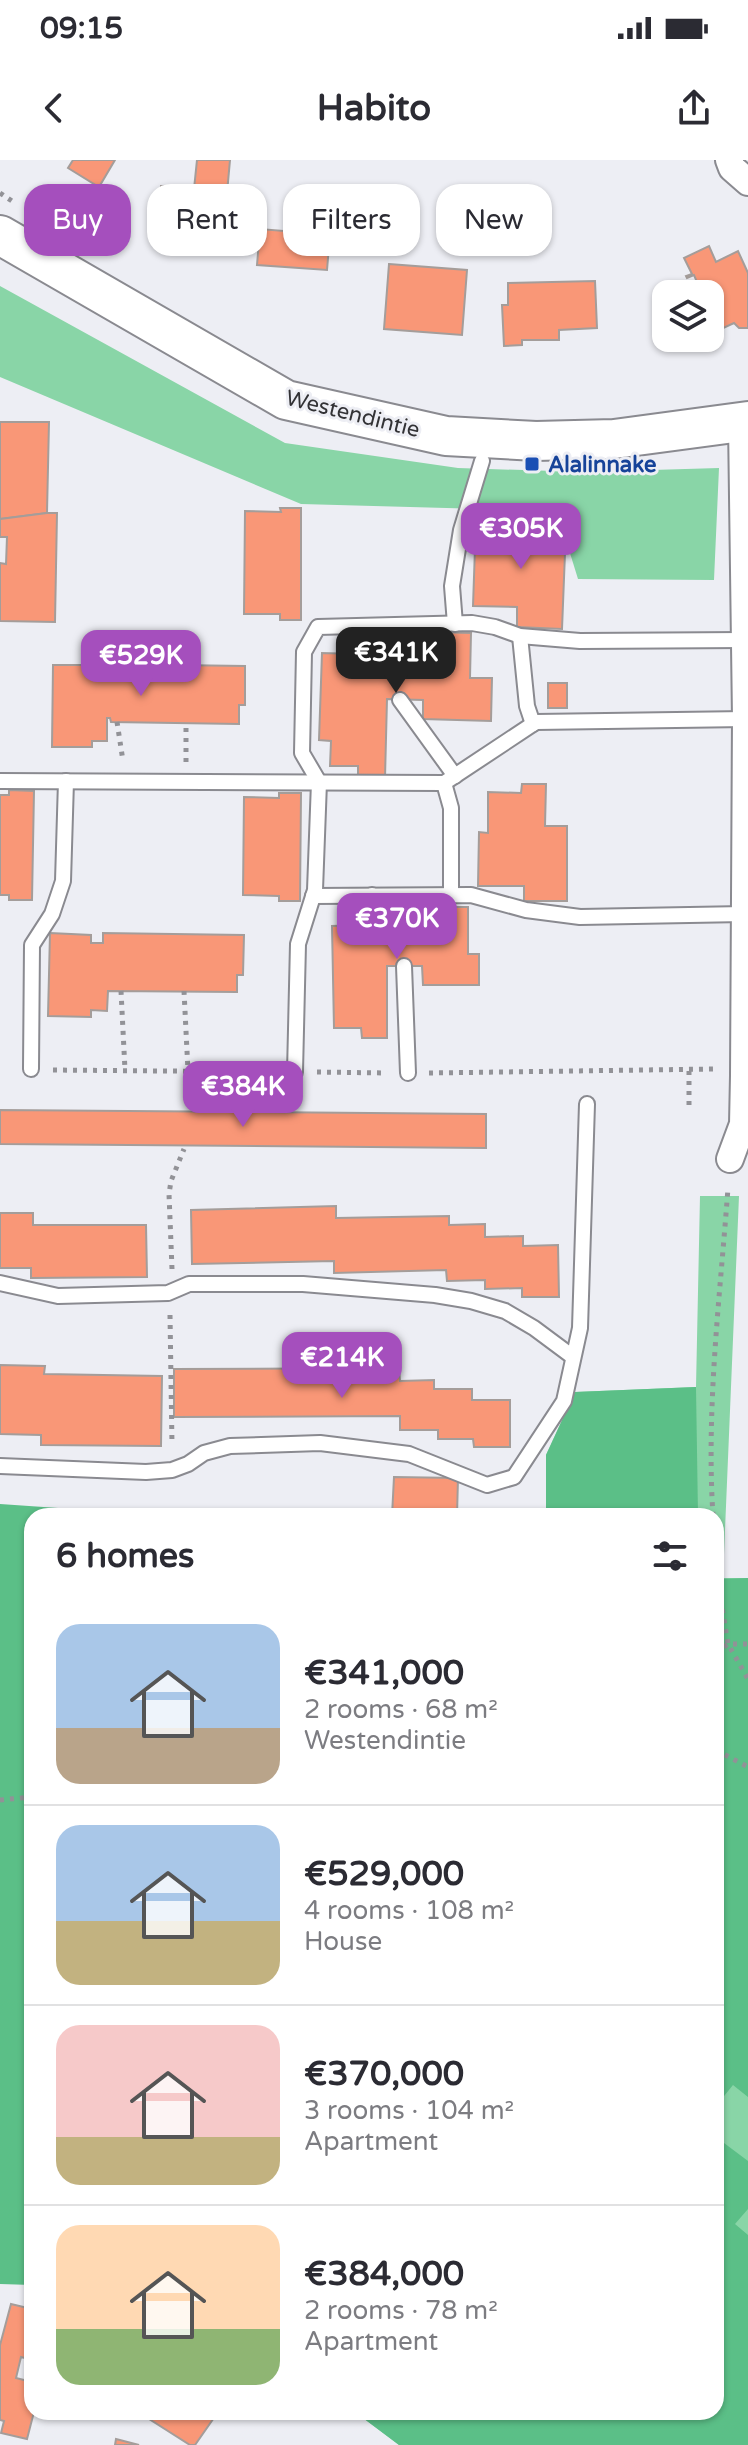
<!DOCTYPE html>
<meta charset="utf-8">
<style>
body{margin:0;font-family:"Varela Round",sans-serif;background:#f7f7f7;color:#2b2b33;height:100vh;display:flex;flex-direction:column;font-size:30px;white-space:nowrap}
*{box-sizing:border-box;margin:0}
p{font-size:26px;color:#7c7c81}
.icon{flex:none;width:44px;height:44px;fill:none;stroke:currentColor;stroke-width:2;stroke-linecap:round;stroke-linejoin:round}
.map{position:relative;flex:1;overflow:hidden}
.drawer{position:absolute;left:24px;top:1348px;width:700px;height:912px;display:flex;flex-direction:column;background:#fff;border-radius:24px;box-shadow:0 2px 6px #0004}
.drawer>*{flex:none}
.top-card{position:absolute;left:24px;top:24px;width:700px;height:72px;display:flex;gap:16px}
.controls{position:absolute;left:652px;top:120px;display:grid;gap:16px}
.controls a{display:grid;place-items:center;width:72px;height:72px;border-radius:16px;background:#fff;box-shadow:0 2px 6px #0004;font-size:40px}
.price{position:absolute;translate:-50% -68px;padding:0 18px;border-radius:16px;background:#a54fbd;color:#fff;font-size:26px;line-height:52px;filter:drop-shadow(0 2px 4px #0008)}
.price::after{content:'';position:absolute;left:50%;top:48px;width:24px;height:18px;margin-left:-12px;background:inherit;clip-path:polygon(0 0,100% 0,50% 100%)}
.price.on{background:#222;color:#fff}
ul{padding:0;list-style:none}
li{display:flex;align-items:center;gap:24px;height:200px;padding:0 32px}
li+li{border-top:2px solid #e1e1e2}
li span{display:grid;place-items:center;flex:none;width:224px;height:160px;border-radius:24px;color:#555}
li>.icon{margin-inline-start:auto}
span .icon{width:96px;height:96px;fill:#fffc;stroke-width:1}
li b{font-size:34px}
h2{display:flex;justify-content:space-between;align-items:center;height:96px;padding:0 32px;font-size:34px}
.tag{padding:0 28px;border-radius:24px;background:#fff;box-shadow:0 2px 6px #0004;font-size:28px;line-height:72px}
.tag.on{background:#a54fbd;color:#fff}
.status{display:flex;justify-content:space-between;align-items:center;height:56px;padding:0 40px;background:#fff;direction:ltr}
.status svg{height:22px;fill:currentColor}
header{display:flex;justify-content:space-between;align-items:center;height:104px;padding:0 32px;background:#fff;font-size:36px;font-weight:800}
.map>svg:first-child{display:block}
.green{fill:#89d5a7}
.forest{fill:#5bbf87}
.building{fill:#f99777;stroke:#a49d9a;stroke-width:2}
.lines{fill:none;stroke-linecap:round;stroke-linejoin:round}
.service-casing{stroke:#8a8a90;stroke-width:18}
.minor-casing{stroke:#8a8a90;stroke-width:30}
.secondary-casing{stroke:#8a8a90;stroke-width:42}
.path{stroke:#929297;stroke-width:5;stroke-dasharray:4 6;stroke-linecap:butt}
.service{stroke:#fff;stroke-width:14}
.minor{stroke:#fff;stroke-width:26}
.secondary{stroke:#fff;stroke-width:38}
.transit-dot{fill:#1a4fb4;stroke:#edeef4;stroke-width:3}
.labels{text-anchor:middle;stroke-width:6;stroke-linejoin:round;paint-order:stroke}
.street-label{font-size:22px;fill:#323235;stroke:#edeef4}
.transit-label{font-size:22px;font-weight:bold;fill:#164399;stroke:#edeef4;text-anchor:start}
</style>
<div class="status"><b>09:15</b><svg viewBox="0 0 49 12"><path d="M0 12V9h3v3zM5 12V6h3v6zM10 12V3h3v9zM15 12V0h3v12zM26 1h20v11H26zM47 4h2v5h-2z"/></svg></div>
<header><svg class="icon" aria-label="back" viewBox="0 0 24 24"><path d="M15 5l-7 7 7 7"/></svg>Habito<svg class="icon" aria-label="share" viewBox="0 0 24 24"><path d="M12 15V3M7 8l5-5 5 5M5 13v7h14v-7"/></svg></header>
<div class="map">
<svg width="748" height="2285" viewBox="0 0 748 2285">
<rect width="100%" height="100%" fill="#edeef4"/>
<g class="green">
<polygon points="0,126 285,283 458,308 585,312 719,308 714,420 578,419 557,351 301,344 0,217"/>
<polygon points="700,1036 739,1036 723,1418 748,1418 748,2285 399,2285 355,2252 716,2252 716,1356 546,1356 546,1295 575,1232 696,1227"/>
</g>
<g class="forest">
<polygon points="696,1227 698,1356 546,1356 546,1295 575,1232"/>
<polygon points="0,1344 174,1356 32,1356 32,2125 0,2124"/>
<polygon points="748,1418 748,1937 733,1925 716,1946 716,1419"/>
<polygon points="716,1977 748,2001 748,2049 735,2064 748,2075 748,2285 399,2285 355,2252 716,2252"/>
</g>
<g class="building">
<polygon points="73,0 115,0 99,27 68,8"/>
<polygon points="197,0 230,0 227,33 222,33 218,71 191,68 191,60 165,58 159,54 161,26 194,29"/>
<polygon points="465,37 481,38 479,63 463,63"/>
<polygon points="299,38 324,40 321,73 330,74 327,110 257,105 260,69 296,72"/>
<polygon points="709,86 716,102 738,91 748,113 748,168 739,168 734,163 719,170 712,158 710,159 710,134 702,134 694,115 687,118 686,116 692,114 684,98"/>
<polygon points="389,104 467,110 462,175 384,169"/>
<polygon points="595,121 597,168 559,170 559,180 522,180 522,185 504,186 502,145 508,145 508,123"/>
<polygon points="0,262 49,262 47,353 0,359"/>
<polygon points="280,348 301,348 301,460 280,460 280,454 244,454 245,351 281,352"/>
<polygon points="520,351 547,352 546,392 565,393 562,469 517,467 517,447 473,446 475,388 485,389 487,357 519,359"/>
<polygon points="47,353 57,353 55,462 0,461 0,403 6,404 7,377 0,377 0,359"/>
<polygon points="427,472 471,473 470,518 492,518 491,561 423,559 423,540 387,539 385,618 358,617 358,606 330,606 331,581 319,580 322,493 393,495 393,482 427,483"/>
<polygon points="105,504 245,506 245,545 239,545 239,564 111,562 110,558 107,558 107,581 92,581 92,587 52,587 53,505 92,505 93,513 104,513"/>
<rect x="548" y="523" width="19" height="25"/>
<polygon points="522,624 546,624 545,666 567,666 567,741 524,741 524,726 478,726 479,672 488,673 488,632 521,633"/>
<polygon points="9,630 34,631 32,740 9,740 9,735 0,735 0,635 9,635"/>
<polygon points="279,633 301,633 300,741 279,741 279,736 243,735 244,637 279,638"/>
<polygon points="391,747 468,747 468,794 479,794 479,825 423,825 422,806 387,806 387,878 362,878 361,868 334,868 332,766 392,764"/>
<polygon points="50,773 91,775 91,783 103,783 103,773 244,775 243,815 237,815 237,832 108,831 107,851 91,850 91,857 48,856"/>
<polygon points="0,950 486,954 486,988 0,984"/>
<polygon points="336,1046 336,1058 449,1056 449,1065 485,1064 485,1077 523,1076 523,1086 558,1085 559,1137 522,1137 522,1128 485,1129 485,1120 447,1121 446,1110 334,1113 334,1101 192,1104 191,1050"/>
<polygon points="0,1053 33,1053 33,1065 146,1065 147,1117 31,1118 31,1108 0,1108"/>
<polygon points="0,1205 45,1206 44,1214 162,1216 161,1286 41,1285 41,1275 0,1274"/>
<polygon points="399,1208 400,1221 434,1220 434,1229 472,1229 472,1240 510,1240 510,1287 474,1287 473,1279 438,1279 438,1270 400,1270 400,1256 174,1257 174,1209"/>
<polygon points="394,1317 458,1318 457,1356 392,1356"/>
<polygon points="11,2144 32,2149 32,2200 21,2197 16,2218 32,2222 34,2252 27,2279 1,2273 4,2261 0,2260 0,2185"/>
<polygon points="150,2252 218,2252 195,2285 190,2285 146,2257"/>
<polygon points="116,2279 139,2285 115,2285"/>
</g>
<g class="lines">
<g class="service-casing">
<g id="service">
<polyline points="455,464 452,426 461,370 482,301"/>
<polyline points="520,476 527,546 533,564"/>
<polyline points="400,540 455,616"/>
<polyline points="0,621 444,623 536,562 746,559"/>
<polyline points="444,623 451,648 451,734"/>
<polyline points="372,735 372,764"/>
<polyline points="313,736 471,735 526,750 580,757 744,754"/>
<polyline points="404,806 408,913"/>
<polyline points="31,909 32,785 52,754 63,721 66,621"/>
<polyline points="295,912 298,784 315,730 319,622 302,593 304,492 318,467 472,463 495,467 520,476 580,481 745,480"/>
<polyline points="0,1123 58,1136 168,1133 189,1124 303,1124 435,1135 471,1141 505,1151 534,1168 573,1197"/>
<polyline points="0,1306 146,1312 172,1310 188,1304 204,1293 230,1286 320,1283 409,1294 487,1325 514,1317 564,1241 580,1168 587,944"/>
</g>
</g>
<g class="minor-casing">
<g id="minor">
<polyline points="729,0 732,8 748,22"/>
<polyline points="730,999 743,964 744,916 746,559 742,262"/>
</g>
</g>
<g class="secondary-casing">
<polyline id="secondary" points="0,75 286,240 446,276 536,281 614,279 748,261"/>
</g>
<g class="path">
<polyline points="0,33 12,41"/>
<polyline points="117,562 123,601"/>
<polyline points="186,602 186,563"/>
<polyline points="121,831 125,910"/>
<polyline points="184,831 188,911"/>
<polyline points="53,910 275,912"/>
<polyline points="317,912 387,913"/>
<polyline points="429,913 715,909"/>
<polyline points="689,945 689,909"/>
<polyline points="172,1109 169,1034 171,1021 184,989"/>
<polyline points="170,1155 172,1285"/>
<path d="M713 1356C706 1247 720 1137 728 1028"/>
<polyline points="716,1410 728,1484 748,1519"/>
<polyline points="716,1493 728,1484 748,1484"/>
<polyline points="716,1590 748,1607"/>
<polyline points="0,1640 32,1637"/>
</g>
<use href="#service" class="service"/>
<use href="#minor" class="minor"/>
<use href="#secondary" class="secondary"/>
</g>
<rect class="transit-dot" x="524" y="296" width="16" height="16" rx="4"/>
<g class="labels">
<g class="street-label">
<text transform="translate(353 253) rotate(14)" y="8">Westendintie</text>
</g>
<g class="transit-label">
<text x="548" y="312">Alalinnake</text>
</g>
</g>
</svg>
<div class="controls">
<a><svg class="icon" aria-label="layers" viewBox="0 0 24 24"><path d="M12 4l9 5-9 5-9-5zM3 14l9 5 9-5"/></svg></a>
</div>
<b class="price" style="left:521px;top:411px">€305K</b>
<b class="price on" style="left:396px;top:535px">€341K</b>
<b class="price" style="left:141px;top:538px">€529K</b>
<b class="price" style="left:397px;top:801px">€370K</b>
<b class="price" style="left:243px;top:969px">€384K</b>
<b class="price" style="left:342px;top:1240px">€214K</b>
<div class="top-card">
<a class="tag on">Buy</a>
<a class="tag">Rent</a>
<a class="tag">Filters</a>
<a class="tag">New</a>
</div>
<section class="drawer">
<h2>6 homes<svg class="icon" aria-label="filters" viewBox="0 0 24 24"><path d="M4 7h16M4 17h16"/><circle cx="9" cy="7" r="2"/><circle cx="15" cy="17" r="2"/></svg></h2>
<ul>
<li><span style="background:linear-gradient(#a9c7e8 65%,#b9a48a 0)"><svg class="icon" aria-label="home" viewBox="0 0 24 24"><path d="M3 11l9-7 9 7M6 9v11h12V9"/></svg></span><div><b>€341,000</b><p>2 rooms · 68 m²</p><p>Westendintie</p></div></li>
<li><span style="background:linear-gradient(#a9c7e8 60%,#c2b280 0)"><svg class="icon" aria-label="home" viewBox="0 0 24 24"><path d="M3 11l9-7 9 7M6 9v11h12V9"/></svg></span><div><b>€529,000</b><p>4 rooms · 108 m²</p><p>House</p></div></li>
<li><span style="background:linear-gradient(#f6c9c9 70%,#c2b280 0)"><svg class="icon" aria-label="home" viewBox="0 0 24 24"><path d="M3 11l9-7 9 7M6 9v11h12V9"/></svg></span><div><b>€370,000</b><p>3 rooms · 104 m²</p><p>Apartment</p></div></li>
<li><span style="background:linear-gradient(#ffd9b3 65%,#8fb573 0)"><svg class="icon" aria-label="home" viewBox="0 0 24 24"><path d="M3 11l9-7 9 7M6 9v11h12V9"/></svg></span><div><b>€384,000</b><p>2 rooms · 78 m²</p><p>Apartment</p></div></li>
</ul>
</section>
</div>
